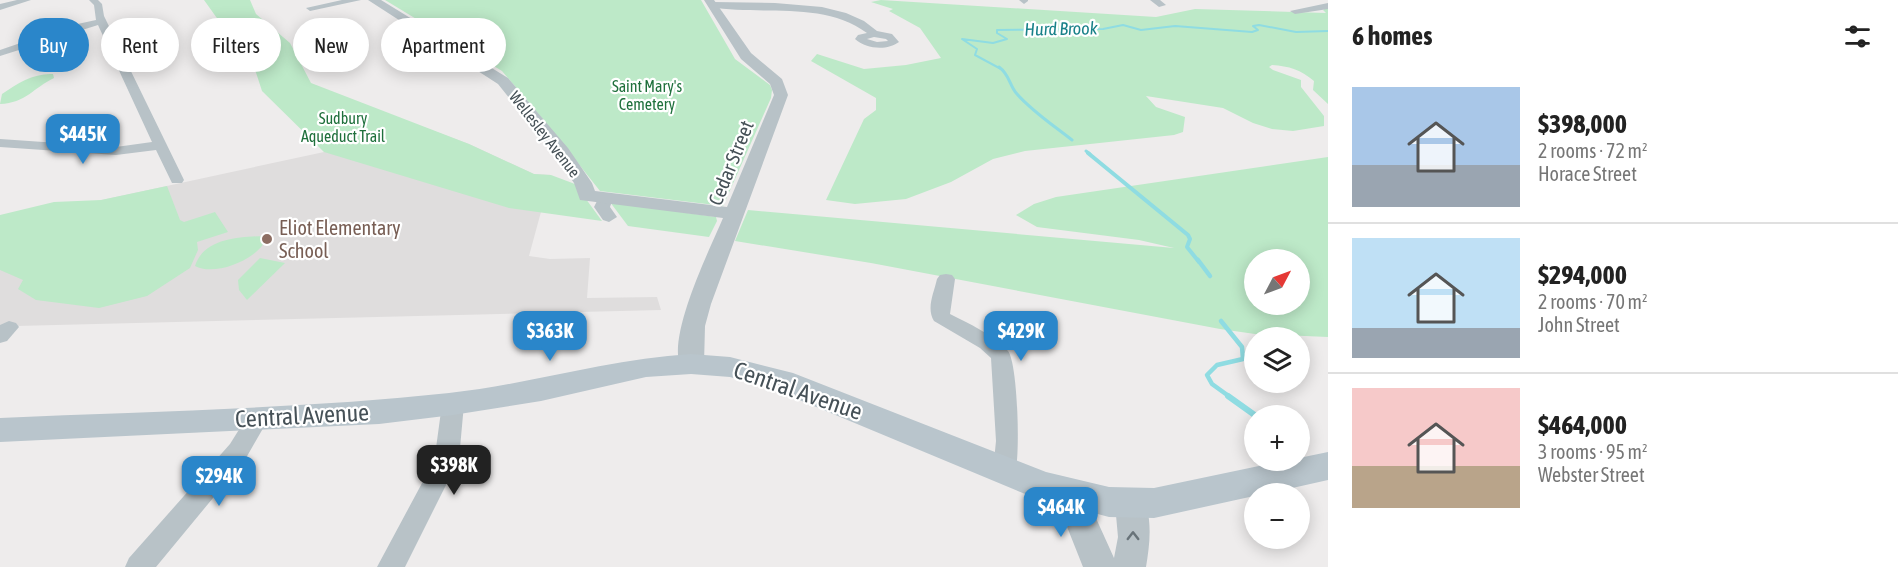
<!DOCTYPE html>
<meta charset="utf-8">
<style>
body{margin:0;font-family:"Asap Condensed",sans-serif;background:#f2f2f2;color:#222;height:100vh;display:flex;flex-direction:column;font-size:22px;white-space:nowrap}
*{box-sizing:border-box;margin:0}
p{font-size:20px;color:#767676}
.icon{flex:none;width:33px;height:33px;fill:none;stroke:currentColor;stroke-width:2;stroke-linecap:round;stroke-linejoin:round}
.map{position:relative;flex:1;overflow:hidden}
.side{display:flex;flex-direction:column;background:#fff;width:570px}
.side>*{flex:none}
.top-card{position:absolute;left:18px;top:18px;width:570px;height:54px;display:flex;gap:12px}
.needle{width:39px;rotate:49deg}
.buttons{position:absolute;left:1244px;top:249px;display:grid;gap:12px}
.buttons a{display:grid;place-items:center;width:66px;height:66px;border-radius:50%;background:#fff;box-shadow:0 3px 15px #0003;font-size:30px}
.price{position:absolute;translate:-50% -51px;padding:0 14px;border-radius:12px;background:#2a86ca;color:#fff;font-size:20px;line-height:39px;filter:drop-shadow(0 2px 3px #0008)}
.price::after{content:'';position:absolute;left:50%;top:36px;width:18px;height:14px;margin-left:-9px;background:inherit;clip-path:polygon(0 0,100% 0,50% 100%)}
.price.current{background:#222;color:#fff}
ul{padding:0;list-style:none}
li{display:flex;align-items:center;gap:18px;height:150px;padding:0 24px}
li+li{border-top:2px solid #e0e0e0}
li span{display:grid;place-items:center;flex:none;width:168px;height:120px;border-radius:0px;color:#555}
li>.icon{margin-inline-start:auto}
span .icon{width:72px;height:72px;fill:#fffc;stroke-width:1}
li b{font-size:26px}
h2{display:flex;justify-content:space-between;align-items:center;height:72px;padding:0 24px;font-size:26px}
.tag{padding:0 21px;border-radius:27px;background:#fff;box-shadow:0 3px 15px #0003;font-size:21px;line-height:54px}
.tag.current{background:#2a86ca;color:#fff}
main{display:flex;flex:1;min-height:0}
.map>svg:first-child{display:block}
.education{fill:#dfdddd}
.green{fill:#bde9c8;fill-rule:evenodd}
.lines{fill:none;stroke-linecap:round;stroke-linejoin:round}
.stream-far4{stroke:#8fdce2;stroke-width:2}
.stream-far3{stroke:#8fdce2;stroke-width:3}
.stream-far2{stroke:#8fdce2;stroke-width:4}
.stream-far1{stroke:#8fdce2;stroke-width:4.5}
.stream{stroke:#8fdce2;stroke-width:6}
.minor{fill:#b8c2c7;fill-rule:evenodd}
.tertiary{fill:#b8c2c7;fill-rule:evenodd}
.secondary{fill:#b9c5cc;fill-rule:evenodd}
.oneway{stroke:#687379}
.education-dot{fill:#8d6e63;stroke:#fff;stroke-width:2}
.labels{text-anchor:middle;stroke-width:4.5;stroke-linejoin:round;paint-order:stroke}
.far-park-label{font-size:16px;fill:#1f703c;stroke:#fff}
.far-street-label{font-size:16px;fill:#465157;stroke:#fff}
.far-water-label{font-size:18px;font-style:italic;fill:#198189;stroke:#fff}
.street-label{font-size:20px;fill:#465157;stroke:#fff}
.education-label{font-size:20px;fill:#785e54;stroke:#fff;text-anchor:start}
.near-street-label{font-size:24px;fill:#465157;stroke:#fff}
</style>
<main>
<div class="map">
<svg width="1328" height="567" viewBox="0 0 1328 567">
<rect width="100%" height="100%" fill="#eeecec"/>
<polygon class="education" points="407,121 469,144 534,174 551,175 529,256 550,259 590,258 587,298 657,297 661,310 16,326 0,332 0,222 324,152"/>
<g class="green">
<polygon points="204,0 250,0 256,14 290,43 311,83 469,144 534,174 551,175 575,184 602,221 509,208 324,152 262,91 249,51 219,21"/>
<polygon points="385,0 701,0 735,59 770,85 772,90 771,98 723,206 600,191 547,124 502,71"/>
<path d="M881 0 1156 17 1195 9 1326 13 1323 10 1328 7V104L1313 90 1314 81C1301 70 1289 66 1272 65L1269 67 1273 70 1301 80V87L1324 116V126L1293 131 1272 129 1253 123 1223 108 1146 96 1156 107 1185 117 1183 132 1174 135 1025 151 993 159 951 182 906 199 855 204 826 200 864 119 876 110V98L811 61 817 54 864 69 906 65 941 58 920 28 889 11 893 9 871 2Z"/>
<path d="M53 74 54 78C33 88 26 103 0 104L2 94C18 83 34 73 53 74Z"/>
<path d="M1328 157V337L1255 334 1220 329 871 263 735 241 748 210 1174 248 1139 240 1037 227 1016 215 1034 204 1056 197ZM1254 260H1299V304H1254Z"/>
<polygon points="167,186 180,220 184,222 215,212 228,232 197,242 198,250 190,268 147,296 99,308 36,300 18,289 23,280 0,270 0,215 54,202 101,200"/>
<polygon points="610,202 716,217 717,221 709,237 628,226"/>
<path d="M264 236 267 237C260 259 215 277 195 266 204 238 239 237 264 236Z"/>
<polygon points="260,258 285,263 247,300 239,290 238,280"/>
</g>
<g class="lines">
<polyline class="stream-far4" points="1001,69 975,55 977,49 962,39 993,43 1007,39 997,33 997,30 1103,29 1123,25 1141,30 1175,26 1252,32 1258,30 1253,26 1259,25 1296,32 1328,31"/>
<g class="stream-far3">
<path d="M999 67C1010 75 1009 85 1017 94 1033 112 1053 125 1072 140"/>
<polyline points="1086,151 1090,154"/>
</g>
<polyline class="stream-far2" points="1088,153 1188,235 1190,239 1187,247 1199,262"/>
<g class="stream-far1">
<polyline points="1198,260 1210,276"/>
<polyline points="1221,321 1242,347 1243,359 1217,365 1207,375 1212,384 1230,397"/>
</g>
<polyline class="stream" points="1228,396 1256,416"/>
<g class="minor">
<polygon points="17,0 31,0 0,10 0,4"/>
<polygon points="89,0 98,0 102,4 104,16 184,180 182,183 172,183 156,150 116,155 0,147 0,139 116,147 152,142 98,25 0,56 0,50 73,25 96,20 94,5"/>
<polygon points="342,0 361,0 310,11 306,8"/>
<polygon points="1019,0 1028,0 1028,1 1024,4"/>
<polygon points="1150,0 1160,0 1166,5 1159,7"/>
<path d="M713 2 775 3 822 7 846 13 864 21 877 31 892 34 899 42C887 51 866 49 855 39L858 35 867 33C823 0 761 16 710 7L709 5ZM874 37 886 39 888 41 877 42 867 39Z"/>
<polygon points="1328,3 1328,9 1295,14 1290,11"/>
<polygon points="605,193 613,198 610,207 617,217 609,222 603,220 594,207 600,195"/>
<path d="M946 274 952 275 955 279 950 314C969 324 993 334 1008 351 1018 363 1021 463 1014 478L1005 481 996 478 993 471 996 441 991 358 980 348 934 321C926 308 934 293 937 279L940 275Z"/>
<polygon points="9,321 16,323 19,327 7,341 0,343 0,325"/>
<polygon points="453,396 461,398 464,404 460,448 452,473 405,567 377,567 428,472 436,448 442,404 445,398"/>
<polygon points="258,410 266,412 269,418 246,458 156,567 125,567 129,558 230,444 250,412"/>
</g>
<g class="tertiary">
<path d="M368 0H381L508 78 568 148 592 183 595 191 727 207 774 95 770 84 741 59 704 0H714L751 53 782 79 788 95 711 304 705 326 704 364 700 370 691 373 682 370C664 341 710 249 723 218L580 200 574 183 555 155 498 84Z"/>
<path d="M1070 481 1081 485 1114 558 1118 537 1115 504 1120 495 1131 491 1142 495C1153 517 1150 543 1146 567H1083L1054 494 1059 485Z"/>
</g>
<path class="secondary" d="M691 354 730 357 793 373 1046 472 1109 487 1154 488 1288 460H1299V458L1328 452V480L1265 494H1254V496L1154 518 1109 517 1030 496 773 389 730 377 691 374 646 377 541 401 453 415 379 424 0 442V418C150 411 300 409 449 393 531 384 609 359 691 354Z"/>
</g>
<defs><path id="oneway-chevron" d="M-2-3.5L2.5 0L-2 3.5" fill="none" stroke-width="1.6" stroke-linecap="round" stroke-linejoin="round" transform="scale(1.5)"/></defs>
<use class="oneway" href="#oneway-chevron" transform="translate(1133 536) rotate(-90)"/>
<circle class="education-dot" cx="267" cy="239" r="6"/>
<g class="labels">
<g class="far-park-label">
<text x="647" y="92">Saint Mary's<tspan x="647" dy="18">Cemetery</tspan></text>
<text x="343" y="124">Sudbury<tspan x="343" dy="18">Aqueduct Trail</tspan></text>
</g>
<g class="far-street-label">
<text transform="translate(545 134) rotate(52)" y="6">Wellesley Avenue</text>
</g>
<g class="far-water-label">
<text transform="translate(1061 29) rotate(-1)" y="6">Hurd Brook</text>
</g>
<g class="street-label">
<text transform="translate(731 163) rotate(-68)" y="7">Cedar Street</text>
</g>
<g class="education-label">
<text x="279" y="235">Eliot Elementary<tspan x="279" dy="23">School</tspan></text>
</g>
<g class="near-street-label">
<text transform="translate(798 391) rotate(19)" y="8">Central Avenue</text>
<text transform="translate(302 416) rotate(-3)" y="8">Central Avenue</text>
</g>
</g>
</svg>
<div class="buttons">
<a><svg class="needle" viewBox="-14 -14 28 28"><path d="M0-13l5 13h-10z" fill="#e53935"/><path d="M0 13l5-13h-10z" fill="#767676"/></svg></a>
<a><svg class="icon" aria-label="layers" viewBox="0 0 24 24"><path d="M12 4l9 5-9 5-9-5zM3 14l9 5 9-5"/></svg></a>
<a>+</a>
<a>−</a>
</div>
<b class="price" style="left:83px;top:165px">$445K</b>
<b class="price" style="left:550px;top:362px">$363K</b>
<b class="price" style="left:1021px;top:362px">$429K</b>
<b class="price current" style="left:454px;top:496px">$398K</b>
<b class="price" style="left:219px;top:507px">$294K</b>
<b class="price" style="left:1061px;top:538px">$464K</b>
<div class="top-card">
<a class="tag current">Buy</a>
<a class="tag">Rent</a>
<a class="tag">Filters</a>
<a class="tag">New</a>
<a class="tag">Apartment</a>
</div>
</div>
<section class="side">
<h2>6 homes<svg class="icon" aria-label="filters" viewBox="0 0 24 24"><path d="M4 7h16M4 17h16"/><circle cx="9" cy="7" r="2"/><circle cx="15" cy="17" r="2"/></svg></h2>
<ul>
<li><span style="background:linear-gradient(#a9c7e8 65%,#9aa5b1 0)"><svg class="icon" aria-label="home" viewBox="0 0 24 24"><path d="M3 11l9-7 9 7M6 9v11h12V9"/></svg></span><div><b>$398,000</b><p>2 rooms · 72 m²</p><p>Horace Street</p></div></li>
<li><span style="background:linear-gradient(#bfe0f5 75%,#9aa5b1 0)"><svg class="icon" aria-label="home" viewBox="0 0 24 24"><path d="M3 11l9-7 9 7M6 9v11h12V9"/></svg></span><div><b>$294,000</b><p>2 rooms · 70 m²</p><p>John Street</p></div></li>
<li><span style="background:linear-gradient(#f6c9c9 65%,#b9a48a 0)"><svg class="icon" aria-label="home" viewBox="0 0 24 24"><path d="M3 11l9-7 9 7M6 9v11h12V9"/></svg></span><div><b>$464,000</b><p>3 rooms · 95 m²</p><p>Webster Street</p></div></li>
</ul>
</section>
</main>
